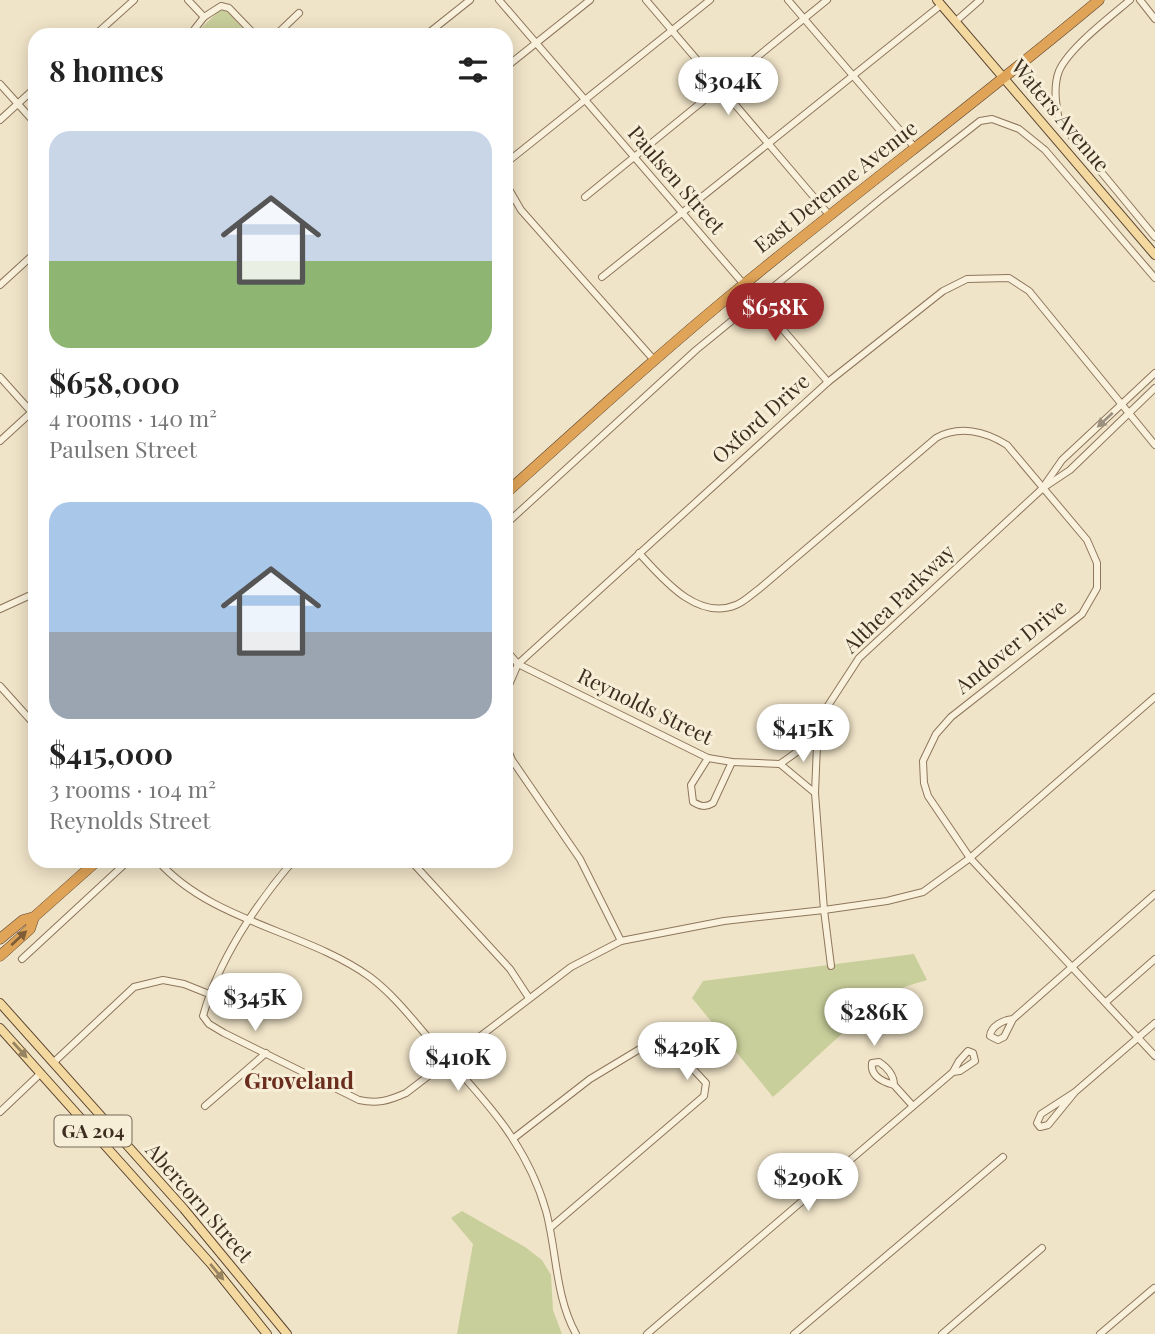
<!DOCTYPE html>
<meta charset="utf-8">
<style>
body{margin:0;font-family:"Playfair Display",serif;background:#f6f6f6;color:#222;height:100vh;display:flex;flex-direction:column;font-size:26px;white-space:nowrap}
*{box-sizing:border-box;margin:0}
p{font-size:23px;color:#767676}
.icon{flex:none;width:38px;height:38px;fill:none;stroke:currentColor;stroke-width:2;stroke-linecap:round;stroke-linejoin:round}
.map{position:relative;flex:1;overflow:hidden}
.sheet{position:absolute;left:28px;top:28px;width:485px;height:840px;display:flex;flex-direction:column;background:#fff;border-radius:21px;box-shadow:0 4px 18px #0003}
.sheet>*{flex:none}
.price{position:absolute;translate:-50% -60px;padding:0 16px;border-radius:24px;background:#fff;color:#222;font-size:23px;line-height:46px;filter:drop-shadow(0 2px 4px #0008)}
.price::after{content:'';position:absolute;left:50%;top:42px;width:21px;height:16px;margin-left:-10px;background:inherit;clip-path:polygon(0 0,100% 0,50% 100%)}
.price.current{background:#9e2a2b;color:#fff}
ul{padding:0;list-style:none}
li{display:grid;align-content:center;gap:14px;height:371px;padding:0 21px}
li span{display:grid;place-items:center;height:217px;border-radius:21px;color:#555}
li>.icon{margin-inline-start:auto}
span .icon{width:126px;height:126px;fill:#fffc;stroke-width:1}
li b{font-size:30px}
h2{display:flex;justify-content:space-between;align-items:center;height:84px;padding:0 21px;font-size:30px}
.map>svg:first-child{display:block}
.green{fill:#c9cf9b}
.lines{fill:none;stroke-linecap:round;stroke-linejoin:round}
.minor-casing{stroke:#8d765c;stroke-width:8}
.major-casing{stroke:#5b4430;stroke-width:10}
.highway-casing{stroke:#5b4430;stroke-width:11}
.minor{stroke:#faf1dc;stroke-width:6}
.major{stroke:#f3d9a0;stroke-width:8}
.highway{stroke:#e0a458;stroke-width:10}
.oneway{fill:#9c907e}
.oneway2{fill:#7e5d36}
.oneway3{fill:#988460}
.labels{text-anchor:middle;stroke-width:6;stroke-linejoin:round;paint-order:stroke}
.shield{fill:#f7eed8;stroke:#756857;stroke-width:2}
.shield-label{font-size:19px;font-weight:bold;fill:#3d2e20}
.street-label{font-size:21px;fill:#3d2e20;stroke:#f7eed8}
.neighbourhood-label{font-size:23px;font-weight:bold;fill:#6b2e1e;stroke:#f7eed8}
</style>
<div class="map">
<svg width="1155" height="1334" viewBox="0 0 1155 1334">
<rect width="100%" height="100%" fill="#f0e4c8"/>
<g class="green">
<polygon points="220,10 228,12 248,35 194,35"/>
<path d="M914 954 927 980C917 983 905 986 897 991 852 1020 813 1062 773 1097L692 998 703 981Z"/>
<polygon points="462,1211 525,1247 542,1260 551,1275 553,1310 562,1334 457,1334 473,1244 451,1218"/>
</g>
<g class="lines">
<g class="minor-casing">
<g id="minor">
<polyline points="188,0 204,17"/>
<polyline points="499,0 828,382"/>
<polyline points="646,0 830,216"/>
<polyline points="788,0 916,149"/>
<path d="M1130 0C1110 17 1069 48 1059 71 1053 87 1056 104 1059 121L1155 237"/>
<polyline points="1140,0 1155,19"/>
<polyline points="956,21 980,0"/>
<polyline points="95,35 134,0"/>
<polyline points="190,35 204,17 221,6 229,8 255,35"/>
<polyline points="276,35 299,13"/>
<polyline points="426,35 470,0"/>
<polyline points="506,67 590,0"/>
<polyline points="0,84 35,123"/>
<polyline points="0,120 35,88"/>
<polyline points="506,163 710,0"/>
<polyline points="506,184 521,210 654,360"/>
<polyline points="585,197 827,0"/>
<polyline points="602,277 941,5"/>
<polyline points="0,285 35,253"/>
<polyline points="0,377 35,416"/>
<polyline points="0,441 35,409"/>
<polyline points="1046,483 1062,460 1155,373"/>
<polyline points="506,524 696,350 881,199 980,121 992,119 1019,129 1045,150 1155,278"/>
<path d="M639 553C663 579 697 621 736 605 744 602 752 594 759 589L936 438C959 425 985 431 1007 445L1087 540 1097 563V588L1082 614 951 717 936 734 923 761 924 783 928 796 970 858 1155 1056"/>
<polyline points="0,609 35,593"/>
<polyline points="506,650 518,664 708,758 732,762 780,764 818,737"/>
<polyline points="0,686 35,725"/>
<polyline points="506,692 518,664 828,382 943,291 967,279 1009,278 1029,291 1155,445"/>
<polyline points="506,745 512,760 580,859 621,941"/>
<path d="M708 758 691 785 693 802C700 806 705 808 713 803L732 762"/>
<polyline points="780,764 815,793"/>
<path d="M158 861C212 922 306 931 370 977 394 995 413 1020 432 1042 480 1095 526 1140 546 1211 557 1252 555 1296 576 1334"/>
<path d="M293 861C256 904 218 961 203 1016L209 1024 224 1033 359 1100C377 1104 388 1101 406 1093L571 967 621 941 724 921 824 910 887 901 923 892 970 858 1155 697"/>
<polyline points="411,861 510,969 529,998"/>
<polyline points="22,959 128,861"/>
<polyline points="831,966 824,910 815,793 818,721 859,658 1043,488 1070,470 1155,388"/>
<polyline points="1106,1002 1155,959"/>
<path d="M1013 1019C1003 1020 991 1026 990 1036L998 1040 1004 1037 1013 1019 1155 894"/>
<polyline points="54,1062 134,987 163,980 184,984 209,994"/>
<path d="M894 1085C883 1082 870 1076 872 1063L879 1062C888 1068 894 1075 894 1085L912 1105"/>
<polyline points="1075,1092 1041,1114 1037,1123 1040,1127 1048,1125 1075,1092 1155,1023"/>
<polyline points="205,1106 266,1053"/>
<polyline points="0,1112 41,1073"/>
<polyline points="514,1138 590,1079 658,1038 664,1038 706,1083 704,1096 550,1228"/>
<polyline points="647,1334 953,1072 959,1061 968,1051 973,1053 975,1061 960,1071 953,1072"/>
<polyline points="794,1334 1003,1157"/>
<polyline points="942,1334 1042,1248"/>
<polyline points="1100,1334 1154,1288"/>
</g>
</g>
<g class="major-casing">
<g id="major">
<polyline points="937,0 1155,255"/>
<polyline points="0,1003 184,1209 287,1334"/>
<polyline points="0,1028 211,1264 267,1334"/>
</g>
</g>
<g class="highway-casing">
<g id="highway">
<path d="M506 493C584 423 661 352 742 286 860 189 982 98 1099 0"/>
<polyline points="0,939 23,920 34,917 97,861"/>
<polyline points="0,956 30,929 34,917"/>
</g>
</g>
<use href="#minor" class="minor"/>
<use href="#major" class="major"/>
<use href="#highway" class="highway"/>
</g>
<defs><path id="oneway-solid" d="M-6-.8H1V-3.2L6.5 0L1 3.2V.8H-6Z" transform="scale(1.75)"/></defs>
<use class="oneway" href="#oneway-solid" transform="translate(1105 420) rotate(137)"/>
<use class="oneway2" href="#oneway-solid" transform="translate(19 938) rotate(-43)"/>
<g class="oneway3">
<use href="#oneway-solid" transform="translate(20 1050) rotate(48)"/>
<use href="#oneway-solid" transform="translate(217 1272) rotate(50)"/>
</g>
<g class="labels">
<rect class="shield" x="54.5" y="1115.5" width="77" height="31" rx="5"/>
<g class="shield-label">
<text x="93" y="1138">GA 204</text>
</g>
<g class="street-label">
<text transform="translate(1060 116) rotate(50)" y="7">Waters Avenue</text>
<text transform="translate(676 180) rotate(49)" y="7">Paulsen Street</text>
<text transform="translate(836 187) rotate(-38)" y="7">East Derenne Avenue</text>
<text transform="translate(761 419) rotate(-42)" y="7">Oxford Drive</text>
<text transform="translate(899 599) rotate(-44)" y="7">Althea Parkway</text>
<text transform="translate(1011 647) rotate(-39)" y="7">Andover Drive</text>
<text transform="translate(645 707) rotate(26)" y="7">Reynolds Street</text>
<text transform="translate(199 1203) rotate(49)" y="7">Abercorn Street</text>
</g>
<g class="neighbourhood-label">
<text x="299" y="1089">Groveland</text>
</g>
</g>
</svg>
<b class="price" style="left:728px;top:117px">$304K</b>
<b class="price current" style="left:775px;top:343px">$658K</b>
<b class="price" style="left:803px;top:764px">$415K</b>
<b class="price" style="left:255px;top:1033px">$345K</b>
<b class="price" style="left:874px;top:1048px">$286K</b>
<b class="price" style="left:687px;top:1082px">$429K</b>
<b class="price" style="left:458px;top:1093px">$410K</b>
<b class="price" style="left:808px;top:1213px">$290K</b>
<section class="sheet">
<h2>8 homes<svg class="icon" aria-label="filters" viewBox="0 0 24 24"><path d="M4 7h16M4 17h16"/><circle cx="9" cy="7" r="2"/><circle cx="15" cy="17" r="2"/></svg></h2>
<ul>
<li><span style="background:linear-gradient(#c9d6e8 60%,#8fb573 0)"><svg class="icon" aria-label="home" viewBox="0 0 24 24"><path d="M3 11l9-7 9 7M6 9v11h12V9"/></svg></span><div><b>$658,000</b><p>4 rooms · 140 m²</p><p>Paulsen Street</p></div></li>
<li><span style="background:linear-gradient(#a9c7e8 60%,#9aa5b1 0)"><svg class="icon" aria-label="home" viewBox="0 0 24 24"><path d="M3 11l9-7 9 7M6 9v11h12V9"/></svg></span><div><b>$415,000</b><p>3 rooms · 104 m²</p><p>Reynolds Street</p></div></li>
</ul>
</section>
</div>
